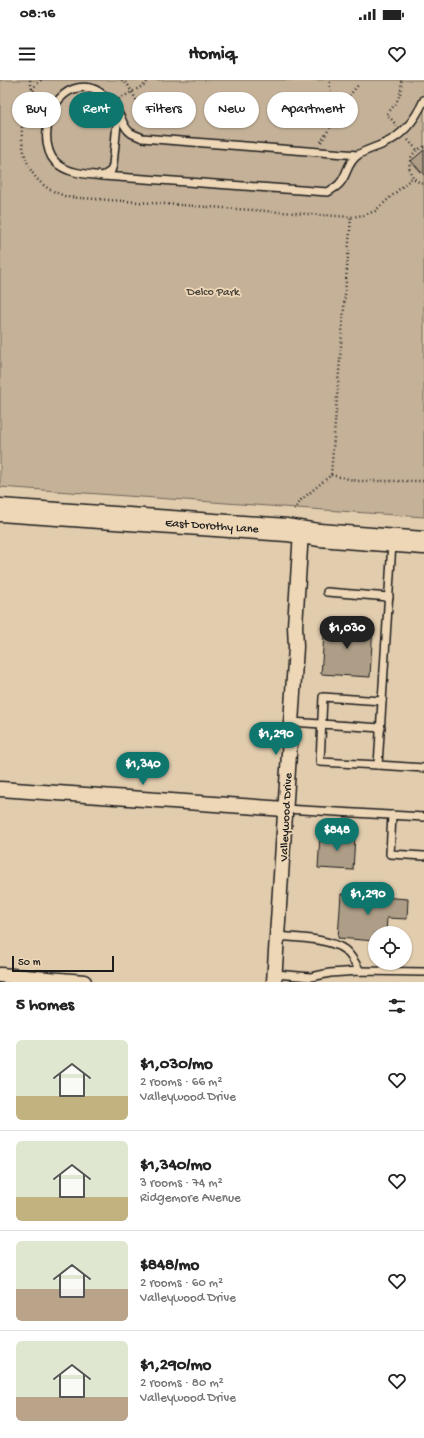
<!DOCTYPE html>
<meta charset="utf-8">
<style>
body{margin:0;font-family:"Gochi Hand",sans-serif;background:#f2f2f2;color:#222;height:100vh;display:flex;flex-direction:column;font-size:15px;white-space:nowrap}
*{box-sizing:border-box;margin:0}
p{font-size:13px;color:#767676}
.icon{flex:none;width:22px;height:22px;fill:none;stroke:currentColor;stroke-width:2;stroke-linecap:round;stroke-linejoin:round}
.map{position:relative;height:902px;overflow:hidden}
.drawer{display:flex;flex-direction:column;background:#fff;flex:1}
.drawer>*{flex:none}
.top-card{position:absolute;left:12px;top:12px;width:400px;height:36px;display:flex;gap:8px}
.buttons{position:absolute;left:368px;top:846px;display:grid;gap:8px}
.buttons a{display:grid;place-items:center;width:44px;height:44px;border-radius:50%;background:#fff;box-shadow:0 1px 3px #0004;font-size:20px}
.scale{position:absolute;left:12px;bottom:10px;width:102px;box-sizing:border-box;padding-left:4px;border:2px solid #1c1c1c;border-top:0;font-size:11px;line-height:14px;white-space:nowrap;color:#1c1c1c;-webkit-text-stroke:3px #eed7b7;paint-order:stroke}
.price{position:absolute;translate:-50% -34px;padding:0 9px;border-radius:14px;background:#0f766e;color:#fff;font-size:13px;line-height:26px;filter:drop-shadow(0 1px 2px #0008)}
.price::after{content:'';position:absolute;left:50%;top:24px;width:12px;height:9px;margin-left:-6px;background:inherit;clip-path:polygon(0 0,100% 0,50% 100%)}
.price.active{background:#222;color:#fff}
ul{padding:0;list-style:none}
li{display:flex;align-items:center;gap:12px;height:100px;padding:0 16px}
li+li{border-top:1px solid #e0e0e0}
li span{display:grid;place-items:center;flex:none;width:112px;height:80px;border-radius:6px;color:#555}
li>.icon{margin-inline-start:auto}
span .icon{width:48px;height:48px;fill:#fffc;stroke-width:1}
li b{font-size:17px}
h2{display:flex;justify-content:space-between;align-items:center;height:48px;padding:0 16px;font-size:17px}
.tag{padding:0 14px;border-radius:18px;background:#fff;box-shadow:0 1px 3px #0004;font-size:14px;line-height:36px}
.tag.active{background:#0f766e;color:#fff}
.status{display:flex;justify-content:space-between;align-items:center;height:28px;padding:0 20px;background:#fff;direction:ltr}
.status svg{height:11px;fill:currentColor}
header{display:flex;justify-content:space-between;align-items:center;height:52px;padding:0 16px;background:#fff;font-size:18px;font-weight:700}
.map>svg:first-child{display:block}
.green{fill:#c4b198;stroke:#70665a}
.building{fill:#ae9e87;stroke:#1c1c1c}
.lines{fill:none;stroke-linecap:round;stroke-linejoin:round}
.service-casing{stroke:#1c1c1c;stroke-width:10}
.minor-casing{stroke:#1c1c1c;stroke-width:17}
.primary-casing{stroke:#1c1c1c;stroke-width:25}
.path{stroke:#1c1c1c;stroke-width:2.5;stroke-dasharray:1 3;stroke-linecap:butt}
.service{stroke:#eed7b7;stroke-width:7}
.minor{stroke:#eed7b7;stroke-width:14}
.primary{stroke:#eed7b7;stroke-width:22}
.labels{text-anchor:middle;stroke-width:3.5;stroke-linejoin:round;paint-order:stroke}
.park-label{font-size:12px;fill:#46413b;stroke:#eed7b7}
.street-label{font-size:12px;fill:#1c1c1c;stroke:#eed7b7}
</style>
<div class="status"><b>08:16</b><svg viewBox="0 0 49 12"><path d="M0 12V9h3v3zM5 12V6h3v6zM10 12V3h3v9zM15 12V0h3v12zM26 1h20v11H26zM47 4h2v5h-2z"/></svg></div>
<header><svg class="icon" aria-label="menu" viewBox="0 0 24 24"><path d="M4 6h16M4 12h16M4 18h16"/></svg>Homiq<svg class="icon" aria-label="heart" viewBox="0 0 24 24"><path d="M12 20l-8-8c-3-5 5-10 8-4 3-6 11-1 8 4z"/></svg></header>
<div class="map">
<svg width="424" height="902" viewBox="0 0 424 902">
<rect width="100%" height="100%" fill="#e1ccae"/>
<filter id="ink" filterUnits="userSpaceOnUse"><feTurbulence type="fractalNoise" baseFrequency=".025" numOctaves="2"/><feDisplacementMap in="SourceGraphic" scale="8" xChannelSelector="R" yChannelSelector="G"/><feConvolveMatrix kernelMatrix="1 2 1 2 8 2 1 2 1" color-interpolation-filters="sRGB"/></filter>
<g filter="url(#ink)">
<polygon class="green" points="0,0 424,0 424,437 0,407"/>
<g class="building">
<polygon points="424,70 424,95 411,81"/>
<polygon points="325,542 373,545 370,597 321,594"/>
<polygon points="320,755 355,756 353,790 318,788"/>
<polygon points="341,814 408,819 407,839 387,838 386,853 375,853 375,861 338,858"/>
</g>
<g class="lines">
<g class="service-casing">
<g id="service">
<path d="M358 75 142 58C139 56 134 55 131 53 126 50 123 43 121 38 114 26 105 12 91 8 48 0 34 68 59 85 71 94 88 94 103 96L328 112C332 109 337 107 340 103 347 96 347 82 358 75 365 70 375 68 383 64 403 56 416 38 424 20"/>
<polyline points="103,96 111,91 113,85 118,33"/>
<polyline points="392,463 378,685 424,688"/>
<polyline points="327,512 389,517"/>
<polyline points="291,642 381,648"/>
<polyline points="378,685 320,682 323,617 382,621"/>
<polyline points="285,729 424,737"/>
<polyline points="392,735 390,774 424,776"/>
<path d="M277 856C297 858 330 858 345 870 351 875 356 884 360 891"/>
<polyline points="275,894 311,897 330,893 359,891 424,892"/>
</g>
</g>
<g class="minor-casing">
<g id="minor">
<polyline points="0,709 285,729"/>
<polyline points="0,895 84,902"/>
<polyline points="274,902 296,567 295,546 301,452"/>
</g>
</g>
<g class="primary-casing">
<polyline id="primary" points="0,430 287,450 319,455 424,463"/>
</g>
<g class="path">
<polyline points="30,0 32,10 47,19"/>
<path d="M41 0C37 4 33 7 31 12 17 37 18 81 40 102 47 109 57 113 67 117L351 137 364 135 375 131 413 97"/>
<polyline points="122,0 128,5 138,23"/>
<polyline points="119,19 146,4 148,0"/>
<polyline points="339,28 359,4"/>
<path d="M397 46 387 34C396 24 403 14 401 0"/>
<polyline points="408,60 417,70"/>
<path d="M321 62 341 30C332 22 329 12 330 0"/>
<path d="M424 67C405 72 404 99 424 104"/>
<polyline points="331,395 358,401 424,401"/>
<polyline points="294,430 301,420 331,395 351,137"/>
</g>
<use href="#service" class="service"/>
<use href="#minor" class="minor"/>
<use href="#primary" class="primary"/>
</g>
</g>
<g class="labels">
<g class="park-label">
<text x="213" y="215">Delco Park</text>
</g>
<g class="street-label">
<text transform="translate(212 445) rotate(4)" y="4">East Dorothy Lane</text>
<text transform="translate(285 737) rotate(-87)" y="4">Valleywood Drive</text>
</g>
</g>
</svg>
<div class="buttons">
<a><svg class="icon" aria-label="locate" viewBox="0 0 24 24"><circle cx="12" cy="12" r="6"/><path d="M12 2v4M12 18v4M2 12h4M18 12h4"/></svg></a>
</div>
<div class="scale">50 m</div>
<b class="price active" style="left:347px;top:570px">$1,030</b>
<b class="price" style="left:276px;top:676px">$1,290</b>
<b class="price" style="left:143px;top:706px">$1,340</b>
<b class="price" style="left:337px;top:772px">$848</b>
<b class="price" style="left:368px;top:836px">$1,290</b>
<div class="top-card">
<a class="tag">Buy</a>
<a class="tag active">Rent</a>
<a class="tag">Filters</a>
<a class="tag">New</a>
<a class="tag">Apartment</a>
</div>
</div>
<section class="drawer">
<h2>5 homes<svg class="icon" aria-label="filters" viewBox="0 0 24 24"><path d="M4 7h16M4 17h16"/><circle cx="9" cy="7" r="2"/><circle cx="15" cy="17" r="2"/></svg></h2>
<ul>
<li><span style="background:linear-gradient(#dfe7d0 70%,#c2b280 0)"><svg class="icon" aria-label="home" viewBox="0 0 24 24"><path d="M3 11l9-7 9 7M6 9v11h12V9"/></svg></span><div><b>$1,030/mo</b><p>2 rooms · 66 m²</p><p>Valleywood Drive</p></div><svg class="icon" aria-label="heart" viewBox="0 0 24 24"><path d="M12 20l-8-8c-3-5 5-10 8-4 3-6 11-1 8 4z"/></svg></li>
<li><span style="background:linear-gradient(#dfe7d0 70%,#c2b280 0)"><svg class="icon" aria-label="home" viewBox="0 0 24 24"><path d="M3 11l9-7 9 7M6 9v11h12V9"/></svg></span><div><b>$1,340/mo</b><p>3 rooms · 74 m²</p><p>Ridgemore Avenue</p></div><svg class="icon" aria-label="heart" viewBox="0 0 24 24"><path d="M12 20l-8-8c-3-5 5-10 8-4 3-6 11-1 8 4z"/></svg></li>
<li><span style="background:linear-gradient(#dfe7d0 60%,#b9a48a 0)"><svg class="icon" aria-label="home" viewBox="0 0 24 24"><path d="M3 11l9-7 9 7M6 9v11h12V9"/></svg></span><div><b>$848/mo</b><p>2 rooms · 60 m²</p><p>Valleywood Drive</p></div><svg class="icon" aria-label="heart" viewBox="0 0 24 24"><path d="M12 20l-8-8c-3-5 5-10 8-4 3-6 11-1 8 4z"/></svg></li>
<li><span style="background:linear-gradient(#dfe7d0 70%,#b9a48a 0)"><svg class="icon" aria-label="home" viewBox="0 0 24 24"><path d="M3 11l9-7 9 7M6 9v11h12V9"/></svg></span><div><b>$1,290/mo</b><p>2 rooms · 80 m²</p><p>Valleywood Drive</p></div><svg class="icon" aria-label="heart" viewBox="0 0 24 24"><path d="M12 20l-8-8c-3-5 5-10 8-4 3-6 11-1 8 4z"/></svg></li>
</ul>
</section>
